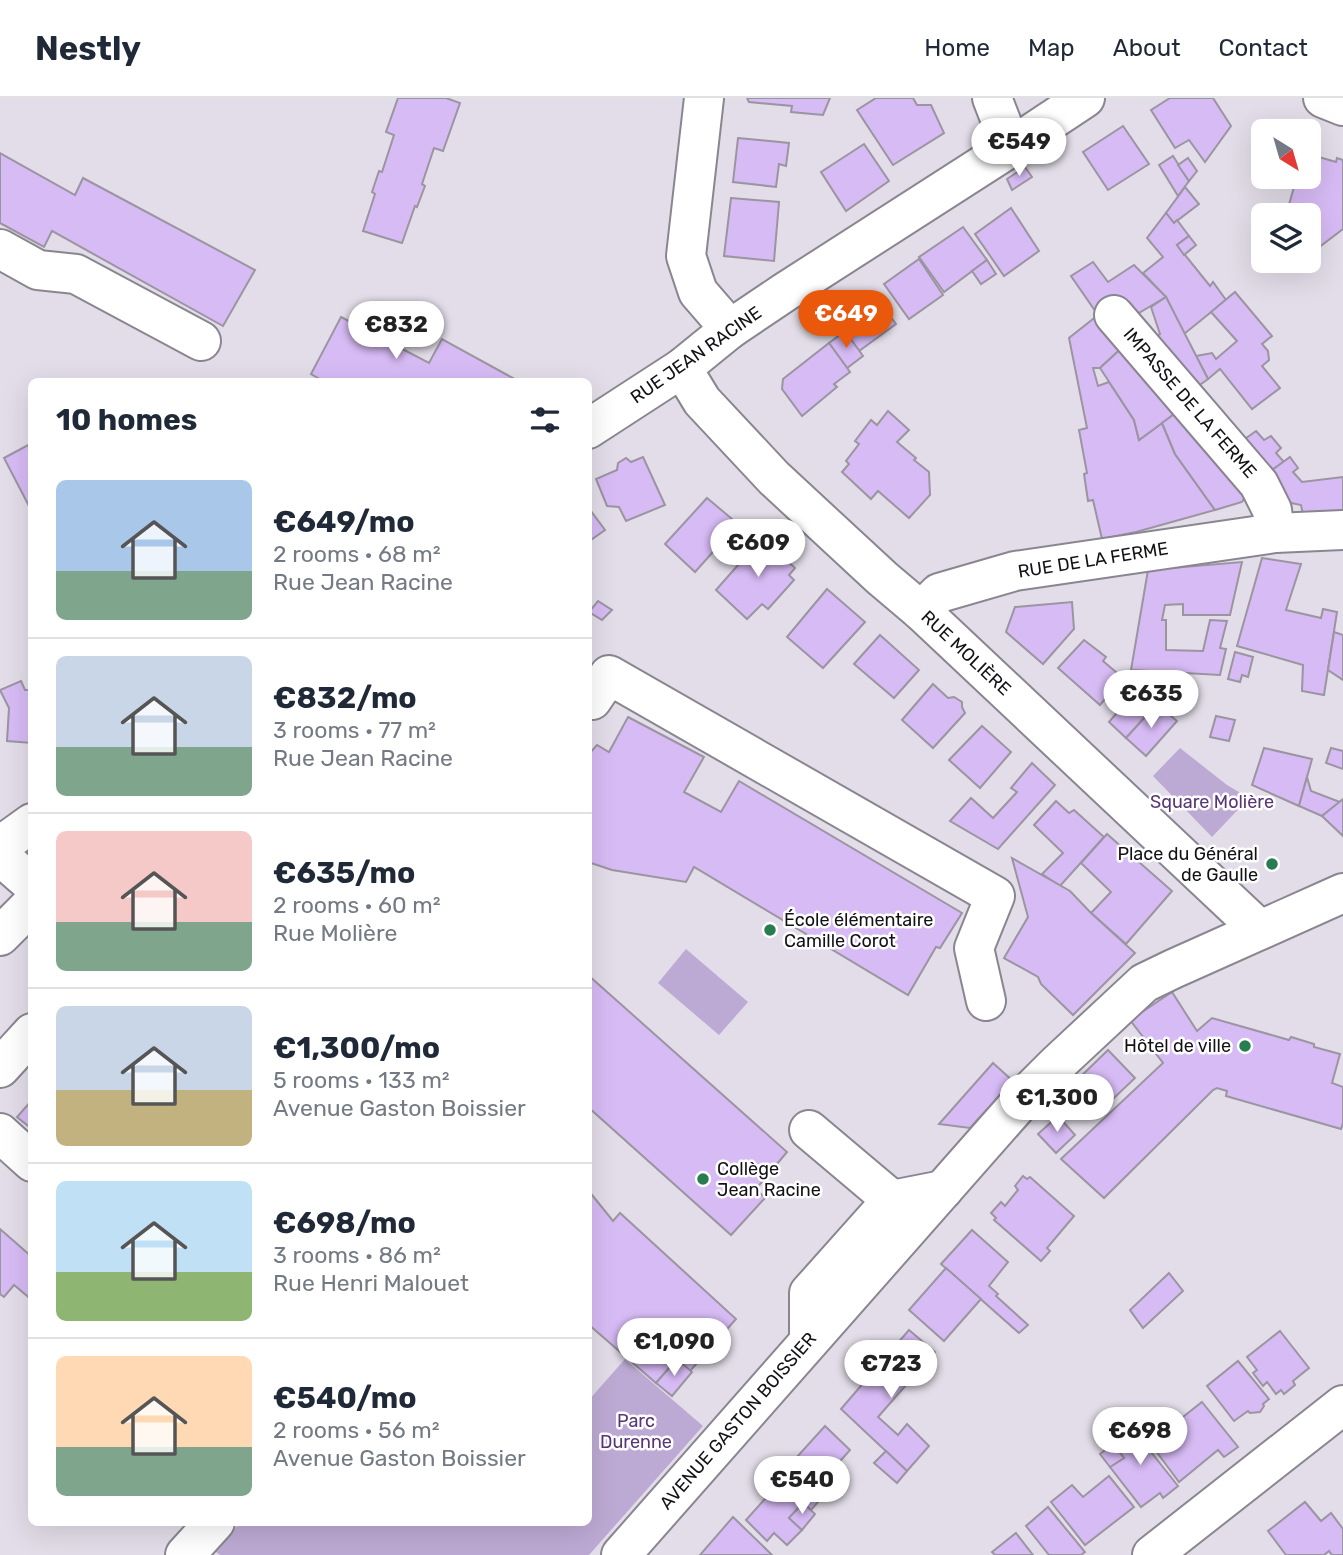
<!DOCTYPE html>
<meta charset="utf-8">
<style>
body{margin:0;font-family:Rubik,sans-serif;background:#f2f2f3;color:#1f2937;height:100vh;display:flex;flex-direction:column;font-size:26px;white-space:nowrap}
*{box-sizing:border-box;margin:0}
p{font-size:23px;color:#747a83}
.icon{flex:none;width:38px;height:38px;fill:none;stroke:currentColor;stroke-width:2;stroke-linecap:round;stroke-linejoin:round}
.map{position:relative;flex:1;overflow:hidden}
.drawer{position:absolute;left:28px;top:280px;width:564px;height:1148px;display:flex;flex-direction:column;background:#fff;border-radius:10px;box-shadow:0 7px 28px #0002}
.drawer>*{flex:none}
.needle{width:46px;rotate:143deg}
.tools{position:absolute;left:1251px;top:21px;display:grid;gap:14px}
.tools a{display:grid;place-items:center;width:70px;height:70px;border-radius:10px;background:#fff;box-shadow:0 7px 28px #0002;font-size:35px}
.price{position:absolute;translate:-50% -60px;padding:0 16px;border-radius:24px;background:#fff;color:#222;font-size:23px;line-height:46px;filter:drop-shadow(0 2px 4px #0008)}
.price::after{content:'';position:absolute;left:50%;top:42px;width:21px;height:16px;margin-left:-10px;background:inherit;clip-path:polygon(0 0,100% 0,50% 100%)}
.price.active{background:#ea580c;color:#fff}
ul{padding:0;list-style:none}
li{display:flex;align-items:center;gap:21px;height:175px;padding:0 28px}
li+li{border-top:2px solid #e0e1e3}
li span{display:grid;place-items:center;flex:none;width:196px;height:140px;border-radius:10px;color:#555}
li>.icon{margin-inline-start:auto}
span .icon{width:84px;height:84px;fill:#fffc;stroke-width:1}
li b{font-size:30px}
h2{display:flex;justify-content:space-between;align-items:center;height:84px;padding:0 28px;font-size:30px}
header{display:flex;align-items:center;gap:42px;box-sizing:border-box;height:98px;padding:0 35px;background:#fff;border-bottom:2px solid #e0e1e3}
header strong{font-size:33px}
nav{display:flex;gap:38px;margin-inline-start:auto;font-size:24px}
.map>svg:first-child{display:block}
.green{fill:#bdaad4}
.building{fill:#d7bbf5;stroke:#9a95a0;stroke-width:2}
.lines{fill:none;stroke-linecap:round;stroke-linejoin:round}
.minor-casing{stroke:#8a8690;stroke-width:42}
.minor{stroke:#fff;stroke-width:38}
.poi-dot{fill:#277d50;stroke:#fff;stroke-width:2.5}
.labels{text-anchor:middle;stroke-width:5;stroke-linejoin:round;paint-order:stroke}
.street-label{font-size:18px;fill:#131115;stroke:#fff}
.park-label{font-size:18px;fill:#583479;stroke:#fff}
.poi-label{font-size:18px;fill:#131115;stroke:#fff;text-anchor:end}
</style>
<header>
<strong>Nestly</strong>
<nav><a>Home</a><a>Map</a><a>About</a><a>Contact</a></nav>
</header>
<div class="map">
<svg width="1343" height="1457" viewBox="0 0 1343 1457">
<rect width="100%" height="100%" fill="#e2dde8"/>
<g class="green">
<polygon points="1180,650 1227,687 1249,700 1212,739 1153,678"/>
<polygon points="686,851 748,904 719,937 658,885"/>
<polygon points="625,1261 703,1328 589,1457 220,1457 215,1453 240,1425 588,1424 588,1303"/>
</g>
<g class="building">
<polygon points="398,0 446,0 460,5 443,53 434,50 422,86 425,88 417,109 415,108 402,145 363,133 375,96 372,94 379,73 382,74 394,37 386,34"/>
<polygon points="747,0 830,0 823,17 791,14 792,8 749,4"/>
<polygon points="876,0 913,0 917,7 931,7 944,35 893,67 857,12"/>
<polygon points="1170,0 1213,0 1231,28 1205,64 1189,42 1175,50 1151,12"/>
<polygon points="1123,28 1149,66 1108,92 1083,54"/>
<polygon points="738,40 789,45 786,68 779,66 776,89 733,84"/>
<polygon points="864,46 889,83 846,113 821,74"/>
<polygon points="0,55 75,97 83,80 255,172 223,228 52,133 44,149 0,125"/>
<polygon points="1312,57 1336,64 1337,60 1343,62 1343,131 1318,150 1309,138 1309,117 1293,117 1288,110 1294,89 1305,83 1306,79 1309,79 1309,69"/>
<polygon points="1173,58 1189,83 1178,98 1159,67"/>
<polygon points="1188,60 1197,73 1189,83 1178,67"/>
<polygon points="1025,69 1032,79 1012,92 1007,81"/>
<polygon points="1185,89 1199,106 1174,125 1166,115"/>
<polygon points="731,100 779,104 774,163 724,158"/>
<polygon points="1011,110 1039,153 1004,178 975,136"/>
<polygon points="1166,115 1174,125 1177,122 1189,138 1177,147 1210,188 1213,184 1226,202 1184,236 1166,199 1143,175 1163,159 1147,140"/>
<polygon points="963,129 987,162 944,194 919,159"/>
<polygon points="1189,138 1196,147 1184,157 1177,147"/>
<polygon points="919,161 943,197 909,221 884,186"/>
<polygon points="987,162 996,176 981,186 972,173"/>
<polygon points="1093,164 1108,184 1134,167 1166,199 1132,219 1098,217 1071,178"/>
<polygon points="872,194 896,226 859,253 835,220 840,216 838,213 840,207 849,200 856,201 858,204"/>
<polygon points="1235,194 1272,238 1262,246 1268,253 1269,262 1262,268 1280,290 1252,311 1220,271 1208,281 1196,258 1212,255 1216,261 1237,243 1211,214"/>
<polygon points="1166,199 1208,281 1193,292 1151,242 1160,236 1151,209"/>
<polygon points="1098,217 1126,246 1100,270 1093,270 1098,288 1109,284 1134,322 1139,342 1162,325 1175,356 1215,412 1136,434 1102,441 1093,402 1088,403 1084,376 1087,375 1079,332 1087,330 1069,240"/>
<polygon points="341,219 429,265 442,241 520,284 325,284 311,276"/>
<polygon points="845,233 863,258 847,270 829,245"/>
<polygon points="829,245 850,274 834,286 837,289 802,318 782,291 783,281"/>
<polygon points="1126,246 1173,317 1139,342 1134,322 1100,270"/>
<polygon points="888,313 909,332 897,344 916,360 914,362 929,374 930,397 909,420 878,393 871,401 842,374 849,366 846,363 859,346 855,343 871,322 877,327"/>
<polygon points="1182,314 1248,394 1242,404 1215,412 1175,356 1162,325 1173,317"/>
<polygon points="1256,333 1264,342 1271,338 1281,350 1276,355 1284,364 1265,377 1238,346"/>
<polygon points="32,345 32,410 30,410 4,360"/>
<polygon points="643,359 665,407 626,423 619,409 607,408 596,381 617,372 618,365 626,360 631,364"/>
<polygon points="1290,359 1298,370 1293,374 1302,384 1343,379 1343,421 1305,426 1301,407 1287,404 1265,377"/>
<polygon points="707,400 738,426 695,474 665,446"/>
<polygon points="588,409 605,432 588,444"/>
<polygon points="761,441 765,443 772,443 781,450 781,457 795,470 789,477 794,482 768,511 762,506 747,521 716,492"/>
<polygon points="1262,460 1301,466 1286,512 1321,520 1323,511 1337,514 1324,597 1302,593 1303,567 1237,548"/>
<polygon points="1242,464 1230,517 1183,517 1183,506 1165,507 1162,522 1166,522 1166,552 1203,553 1210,522 1227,523 1220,550 1226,551 1220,577 1131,572 1148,472"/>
<polygon points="827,491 865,524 823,570 787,539"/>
<polygon points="598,503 612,512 602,522 589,514"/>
<polygon points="1072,504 1074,531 1043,566 1006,534 1015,509"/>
<polygon points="1334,534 1343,537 1343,582 1328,572"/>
<polygon points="880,537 919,572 894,600 854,566"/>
<polygon points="1084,542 1106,559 1103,563 1123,580 1100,607 1058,570"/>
<polygon points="1235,554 1253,559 1248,579 1242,577 1240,584 1228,581"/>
<polygon points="21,583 25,592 32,592 32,645 7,643 9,610 0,592"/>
<polygon points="933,586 948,600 954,599 962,604 962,609 965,615 933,650 902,622"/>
<polygon points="1138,590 1157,606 1126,640 1109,624"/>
<polygon points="1157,606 1177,623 1146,658 1126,640"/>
<polygon points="1216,618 1235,622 1229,643 1210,639"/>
<polygon points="628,619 704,659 684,694 721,714 739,683 962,815 940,850 936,849 908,897 694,769 686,784 612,772 588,764 588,657 597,647 609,654"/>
<polygon points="982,628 1011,654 980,690 949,662"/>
<polygon points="1264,650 1312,661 1299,708 1252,687"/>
<polygon points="1331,650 1343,653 1343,671 1326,665"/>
<polygon points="1032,665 1055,687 998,751 950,723 971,700 993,720 1017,694 1011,690"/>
<polygon points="1307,679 1311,693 1340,704 1322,718 1299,708"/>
<polygon points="1343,701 1343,738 1322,718"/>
<polygon points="1056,703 1069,715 1074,712 1104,739 1060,788 1042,776 1063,755 1034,727"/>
<polygon points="1107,736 1172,793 1126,846 1091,815 1111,794 1081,765"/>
<polygon points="1012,760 1070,793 1091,815 1135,855 1073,917 1041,886 1038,879 1004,860 1028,819"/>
<polygon points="588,877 787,1054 756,1091 765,1100 731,1137 588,1009"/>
<polygon points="1172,894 1197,933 1212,920 1289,942 1291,939 1314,946 1314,949 1340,956 1332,985 1343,989 1343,1025 1341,1031 1226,998 1227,993 1217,990 1213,992 1104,1100 1061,1061 1163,965 1130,922"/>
<polygon points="1108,952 1135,980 1094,1019 1072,987"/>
<polygon points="993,965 1013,983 970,1030 939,1026"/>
<polygon points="32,1002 32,1031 17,1019"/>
<polygon points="1058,1018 1075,1037 1056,1055 1038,1036"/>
<polygon points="1023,1078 1027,1081 1030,1079 1074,1118 1047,1150 1050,1153 1041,1163 994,1122 996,1120 991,1115 1001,1104 1005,1108 1018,1092 1015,1088"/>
<polygon points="588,1092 613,1123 620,1115 736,1221 690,1273 677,1261 656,1285 588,1226"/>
<polygon points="0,1131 32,1159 32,1202 14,1187 4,1199 0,1196"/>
<polygon points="972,1132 1008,1164 989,1188 998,1196 996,1198 1028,1227 1019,1235 941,1166"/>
<polygon points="946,1170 981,1201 944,1243 909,1212"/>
<polygon points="1169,1175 1183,1193 1143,1230 1130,1212"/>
<polygon points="909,1232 935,1254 878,1319 898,1337 907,1326 929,1348 907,1373 841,1311"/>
<polygon points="1280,1233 1309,1270 1293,1283 1295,1287 1284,1296 1281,1292 1276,1296 1267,1284 1263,1288 1253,1275 1257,1272 1247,1259"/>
<polygon points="677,1261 692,1274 672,1298 656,1285"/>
<polygon points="1238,1263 1269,1301 1263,1306 1264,1308 1260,1314 1250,1315 1248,1313 1234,1323 1207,1288"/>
<polygon points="1202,1304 1238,1349 1224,1359 1218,1352 1179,1384 1150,1345"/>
<polygon points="1132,1323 1146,1342 1143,1344 1178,1388 1163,1400 1160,1395 1141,1409 1110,1369 1124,1360 1109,1341"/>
<polygon points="825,1328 850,1352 803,1405 777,1381"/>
<polygon points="1113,1346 1124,1360 1110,1369 1100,1356"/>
<polygon points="886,1353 907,1373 897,1385 874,1365"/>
<polygon points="1109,1378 1134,1409 1085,1447 1051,1404 1072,1387 1083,1399"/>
<polygon points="824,1382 831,1389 811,1412 803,1405"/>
<polygon points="780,1384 803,1405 789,1420 802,1432 787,1447 774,1435 767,1443 746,1422"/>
<polygon points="1305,1404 1321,1423 1331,1415 1343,1431 1343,1457 1332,1457 1329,1453 1324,1457 1286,1457 1268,1433"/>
<polygon points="803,1405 815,1416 802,1432 789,1420"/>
<polygon points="1048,1409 1085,1454 1081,1457 1049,1457 1026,1428"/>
<polygon points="733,1419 772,1457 700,1457"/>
<polygon points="1016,1435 1033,1457 995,1457 992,1454"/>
</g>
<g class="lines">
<g class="minor-casing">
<g id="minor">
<polyline points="704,0 686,158 698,194 730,231"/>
<polyline points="992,0 1011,49"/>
<polyline points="1323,0 1343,8"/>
<polyline points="0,151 38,172 76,176 201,243"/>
<polyline points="1114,217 1259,386 1272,412 1275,435"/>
<polyline points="682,270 702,303 774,380 882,480 921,513 1260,832"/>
<polyline points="588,331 682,270 730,231 785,194 1011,49 1085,0"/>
<polyline points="921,513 939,495 1015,473 1275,435 1343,432"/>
<polyline points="592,602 609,577 995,798 974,850 986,903"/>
<polyline points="0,748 32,725"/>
<polyline points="0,758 32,786"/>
<polyline points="0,838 32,806"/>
<polyline points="0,970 32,935"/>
<polyline points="809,1032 892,1102"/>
<polyline points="0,1035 32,1064"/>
<polyline points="809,1243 809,1195 892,1102 943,1092"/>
<polyline points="185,1457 215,1424"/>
<polyline points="621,1457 1030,993 1056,967 1144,885 1173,871 1343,795"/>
<polyline points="1152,1457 1343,1307"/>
</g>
</g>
<use href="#minor" class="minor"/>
</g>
<g class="poi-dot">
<circle cx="1272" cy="766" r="7"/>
<circle cx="770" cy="832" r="7"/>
<circle cx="1245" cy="948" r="7"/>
<circle cx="703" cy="1081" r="7"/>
</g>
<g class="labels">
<g class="street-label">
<text transform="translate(696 257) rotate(-35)" y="6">RUE JEAN RACINE</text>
<text transform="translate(1190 305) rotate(49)" y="6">IMPASSE DE LA FERME</text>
<text transform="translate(1093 462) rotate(-9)" y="6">RUE DE LA FERME</text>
<text transform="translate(966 555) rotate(43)" y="6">RUE MOLIÈRE</text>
<text transform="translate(738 1323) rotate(-49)" y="6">AVENUE GASTON BOISSIER</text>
</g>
<g class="park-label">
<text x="1212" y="710">Square Molière</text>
<text x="636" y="1329">Parc<tspan x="636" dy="21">Durenne</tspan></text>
</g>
<g class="poi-label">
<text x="1258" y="762">Place du Général<tspan x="1258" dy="21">de Gaulle</tspan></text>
<text x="784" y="828" text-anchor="start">École élémentaire<tspan x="784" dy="21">Camille Corot</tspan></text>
<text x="1231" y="954">Hôtel de ville</text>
<text x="717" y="1077" text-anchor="start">Collège<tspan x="717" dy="21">Jean Racine</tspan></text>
</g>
</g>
</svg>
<div class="tools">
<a><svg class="needle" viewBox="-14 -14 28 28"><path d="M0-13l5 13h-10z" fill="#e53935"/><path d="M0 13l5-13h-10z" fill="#747a83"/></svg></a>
<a><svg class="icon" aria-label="layers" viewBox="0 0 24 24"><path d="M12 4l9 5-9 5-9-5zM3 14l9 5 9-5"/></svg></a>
</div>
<b class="price" style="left:1019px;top:80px">€549</b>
<b class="price active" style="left:846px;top:252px">€649</b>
<b class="price" style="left:396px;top:263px">€832</b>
<b class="price" style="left:758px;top:481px">€609</b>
<b class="price" style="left:1151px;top:632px">€635</b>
<b class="price" style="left:1057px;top:1036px">€1,300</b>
<b class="price" style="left:674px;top:1280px">€1,090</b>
<b class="price" style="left:891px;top:1302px">€723</b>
<b class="price" style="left:1140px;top:1369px">€698</b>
<b class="price" style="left:802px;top:1418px">€540</b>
<section class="drawer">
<h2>10 homes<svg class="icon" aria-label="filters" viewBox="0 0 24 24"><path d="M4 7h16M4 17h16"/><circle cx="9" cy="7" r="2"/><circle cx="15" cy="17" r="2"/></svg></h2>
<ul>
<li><span style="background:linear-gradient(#a9c7e8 65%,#7fa58c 0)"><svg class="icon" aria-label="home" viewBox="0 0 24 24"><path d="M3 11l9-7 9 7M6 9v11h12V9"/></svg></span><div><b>€649/mo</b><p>2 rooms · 68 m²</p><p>Rue Jean Racine</p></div></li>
<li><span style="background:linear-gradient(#c9d6e8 65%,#7fa58c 0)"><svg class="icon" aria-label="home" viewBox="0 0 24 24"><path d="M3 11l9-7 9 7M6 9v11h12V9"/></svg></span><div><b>€832/mo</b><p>3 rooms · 77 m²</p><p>Rue Jean Racine</p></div></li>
<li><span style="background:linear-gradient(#f6c9c9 65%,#7fa58c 0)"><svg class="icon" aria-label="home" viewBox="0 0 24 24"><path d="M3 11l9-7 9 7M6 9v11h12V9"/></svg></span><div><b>€635/mo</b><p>2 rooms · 60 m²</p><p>Rue Molière</p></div></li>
<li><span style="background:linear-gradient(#c9d6e8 60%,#c2b280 0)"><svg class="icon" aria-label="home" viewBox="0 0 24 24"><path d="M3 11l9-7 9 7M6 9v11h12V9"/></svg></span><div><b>€1,300/mo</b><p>5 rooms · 133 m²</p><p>Avenue Gaston Boissier</p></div></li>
<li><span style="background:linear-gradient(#bfe0f5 65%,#8fb573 0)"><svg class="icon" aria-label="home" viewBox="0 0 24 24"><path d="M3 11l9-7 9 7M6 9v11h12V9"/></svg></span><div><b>€698/mo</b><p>3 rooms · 86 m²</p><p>Rue Henri Malouet</p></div></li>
<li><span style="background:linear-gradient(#ffd9b3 65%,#7fa58c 0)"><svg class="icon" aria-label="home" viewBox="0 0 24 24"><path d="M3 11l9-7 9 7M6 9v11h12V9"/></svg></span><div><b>€540/mo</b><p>2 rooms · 56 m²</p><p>Avenue Gaston Boissier</p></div></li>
</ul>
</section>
</div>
